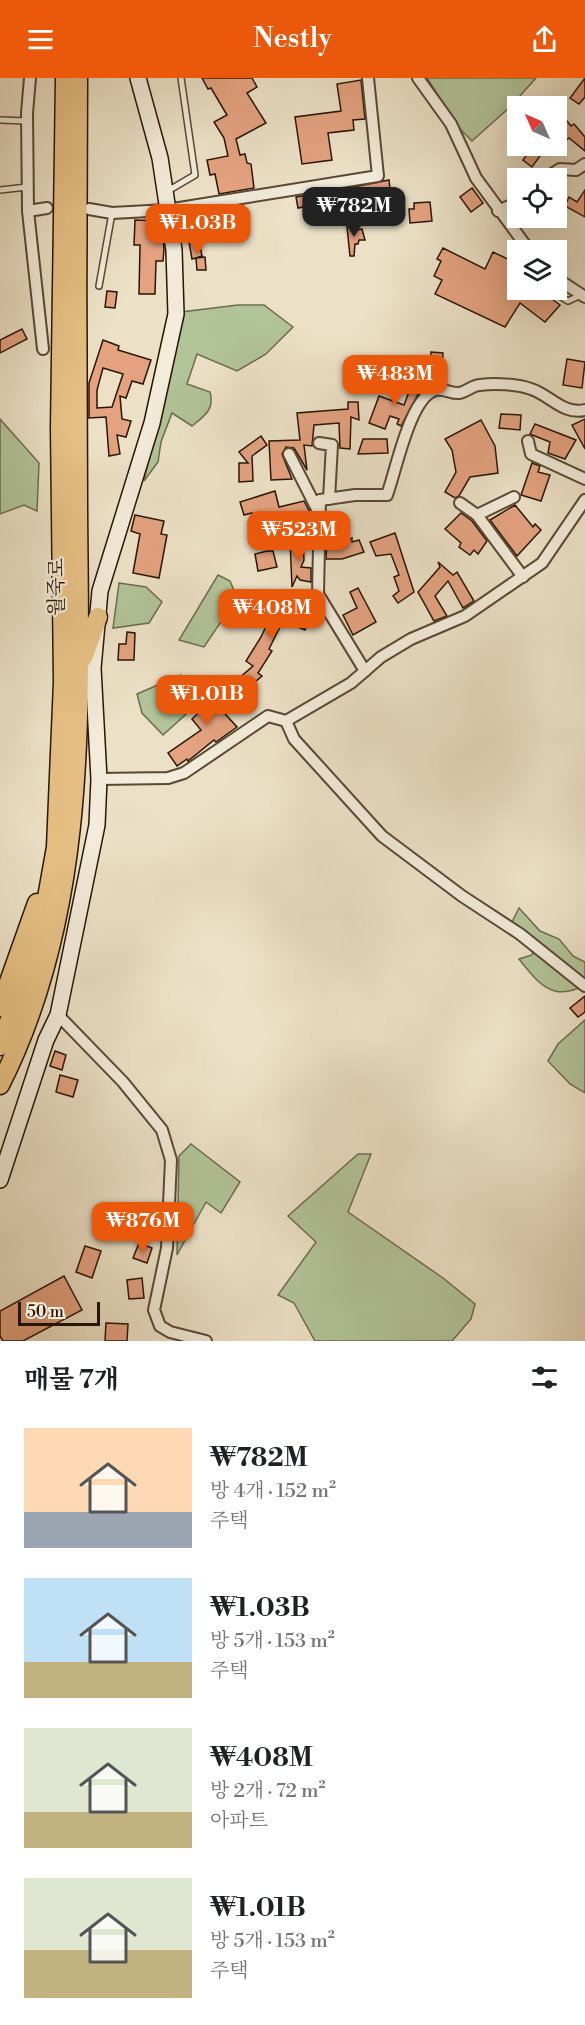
<!DOCTYPE html>
<html lang="ko">
<meta charset="utf-8">
<style>
body{margin:0;font-family:"Libre Bodoni","Noto Serif KR",serif;background:#f2f2f2;color:#202124;height:100vh;display:flex;flex-direction:column;font-size:22px;white-space:nowrap}
*{box-sizing:border-box;margin:0}
p{font-size:20px;color:#757577}
.icon{flex:none;width:33px;height:33px;fill:none;stroke:currentColor;stroke-width:2;stroke-linecap:round;stroke-linejoin:round}
.map{position:relative;height:1263px;overflow:hidden}
.details{display:flex;flex-direction:column;background:#fff;flex:1}
.details>*{flex:none}
.needle{width:39px;rotate:315deg}
.fabs{position:absolute;left:507px;top:18px;display:grid;gap:12px}
.fabs a{display:grid;place-items:center;width:60px;height:60px;border-radius:0px;background:#fff;box-shadow:0 6px 24px #0002;font-size:30px}
.scale{position:absolute;left:18px;bottom:15px;width:82px;box-sizing:border-box;padding-left:6px;border:3px solid #281502;border-top:0;font-size:16px;line-height:21px;white-space:nowrap;color:#281502;-webkit-text-stroke:4px #f3ecdb;paint-order:stroke}
.price{position:absolute;translate:-50% -51px;padding:0 14px;border-radius:12px;background:#ea580c;color:#fff;font-size:20px;line-height:39px;filter:drop-shadow(0 2px 3px #0008)}
.price::after{content:'';position:absolute;left:50%;top:36px;width:18px;height:14px;margin-left:-9px;background:inherit;clip-path:polygon(0 0,100% 0,50% 100%)}
.price.selected{background:#222;color:#fff}
ul{padding:0;list-style:none}
li{display:flex;align-items:center;gap:18px;height:150px;padding:0 24px}
li span{display:grid;place-items:center;flex:none;width:168px;height:120px;border-radius:0px;color:#555}
li>.icon{margin-inline-start:auto}
span .icon{width:72px;height:72px;fill:#fffc;stroke-width:1}
li b{font-size:26px}
h2{display:flex;justify-content:space-between;align-items:center;height:72px;padding:0 24px;font-size:26px}
header{display:flex;justify-content:space-between;align-items:center;height:78px;padding:0 24px;background:#ea580c;color:#fff;font-size:27px;font-weight:600}
.map>svg:first-child{display:block}
.green{fill:#b2c499;stroke:#6d6c4e;stroke-width:1.5}
.building{fill:#e4a280;stroke:#281502;stroke-width:1.5;fill-rule:evenodd}
.lines{fill:none;stroke-linecap:round;stroke-linejoin:round}
.lane-casing{stroke:#594833;stroke-width:8}
.street-casing{stroke:#594833;stroke-width:14}
.secondary-casing{stroke:#281502;stroke-width:18}
.primary-casing{stroke:#281502;stroke-width:21}
.lane{stroke:#f3ecdb;stroke-width:5}
.street{stroke:#f3ecdb;stroke-width:10}
.secondary{stroke:#f3ecdb;stroke-width:15}
.primary{stroke:#e6c084;stroke-width:18}
.labels{text-anchor:middle;stroke-width:4.5;stroke-linejoin:round;paint-order:stroke}
.street-label{font-size:20px;fill:#281502;stroke:#f3ecdb}
</style>
<header><svg class="icon" aria-label="menu" viewBox="0 0 24 24"><path d="M4 6h16M4 12h16M4 18h16"/></svg>Nestly<svg class="icon" aria-label="share" viewBox="0 0 24 24"><path d="M12 15V3M7 8l5-5 5 5M5 13v7h14v-7"/></svg></header>
<div class="map">
<svg width="585" height="1263" viewBox="0 0 585 1263">
<rect width="100%" height="100%" fill="#ece1c7"/>
<filter id="stains"><feTurbulence type="fractalNoise" baseFrequency=".00333" numOctaves="4"/><feColorMatrix values="0 0 0 0 .2 0 0 0 0 .09 0 0 0 0 .02 0 0 0 .5 -.17"/></filter>
<radialGradient id="worn" r=".72"><stop offset=".6" stop-color="#630" stop-opacity="0"/><stop offset="1" stop-color="#630" stop-opacity=".3"/></radialGradient>
<g class="green">
<polygon points="427,0 536,0 511,28 472,63 459,50"/>
<path d="M238 227H264L293 249 266 276 237 293 197 276 187 306 210 314C215 332 204 338 192 348L172 335 161 364 158 384 144 403 181 234Z"/>
<polygon points="0,341 39,385 37,433 24,427 0,436"/>
<polygon points="218,497 230,503 237,520 204,569 179,562"/>
<polygon points="119,505 146,509 162,524 149,545 113,550"/>
<polygon points="181,597 194,629 163,657 142,635 137,616"/>
<path d="M519 830 540 853 559 861 573 878 585 884V907C553 925 538 905 519 881L532 877 535 866 511 846Z"/>
<polygon points="585,942 585,1015 570,1006 548,983 558,966"/>
<polygon points="191,1066 240,1104 221,1135 206,1124 177,1177 179,1078"/>
<polygon points="358,1076 371,1076 348,1134 443,1200 475,1226 471,1241 452,1263 315,1263 294,1225 278,1217 316,1164 288,1138"/>
</g>
<g class="building">
<polygon points="202,0 252,0 257,9 247,15 266,45 236,61 240,77 245,76 247,85 251,86 254,110 219,116 215,96 210,97 207,82 228,78 224,60 214,44 227,37 211,10 208,11"/>
<polygon points="585,0 585,19 579,26 570,20"/>
<polygon points="361,2 365,41 353,42 354,52 328,55 332,82 302,86 295,39 341,33 337,6"/>
<polygon points="567,43 571,48 574,46 585,59 585,73 569,60 556,71 556,52"/>
<polygon points="531,71 540,78 532,89 523,82"/>
<polygon points="389,102 391,120 352,129 351,119 344,120 343,111"/>
<polygon points="472,110 483,125 471,134 460,119"/>
<polygon points="585,112 585,139 565,128 569,119 577,124"/>
<polygon points="319,115 322,132 309,134 308,128 298,130 296,119"/>
<polygon points="430,124 432,143 410,145 409,131 414,131 414,125"/>
<polygon points="135,142 160,143 159,161 163,162 164,171 163,183 156,183 155,216 139,216 140,167 134,167"/>
<polygon points="358,148 357,152 362,151 365,162 359,162 358,166 355,166 354,178 350,178 347,149"/>
<polygon points="199,162 202,178 196,180 205,179 206,192 197,192 196,180 192,181 189,164"/>
<polygon points="443,170 485,191 493,174 518,186 511,204 518,207 518,212 527,212 536,216 540,212 560,227 545,244 520,225 505,249 435,216 442,202 434,198 441,183 437,181"/>
<polygon points="107,213 117,214 115,230 105,229"/>
<polygon points="22,251 27,261 0,275 0,262"/>
<path d="M103 262 119 268 118 272 151 282 143 306 132 303 126 320 120 318 122 341 131 343 126 359 117 357 120 376 109 378 106 339 89 340V305ZM103 290 123 296 112 329 97 330V312Z"/>
<polygon points="431,274 443,275 442,289 430,288"/>
<polygon points="567,281 585,284 582,310 563,307"/>
<polygon points="406,298 423,307 401,348 397,346 399,341 390,338 385,351 369,345 379,318 404,327 410,311 402,307"/>
<polygon points="348,324 358,324 359,342 351,339 350,371 340,370 339,345 314,347 312,368 304,367 307,392 294,370 286,369 282,376 292,401 271,402 269,363 300,362 297,335 348,331"/>
<polygon points="501,336 521,337 520,352 499,350"/>
<polygon points="585,341 585,371 572,347"/>
<polygon points="481,342 495,368 498,395 470,399 459,418 455,420 445,414 456,394 452,372 445,361"/>
<polygon points="535,346 576,362 565,381 548,375 550,364 530,356"/>
<polygon points="261,358 267,367 252,378 253,403 239,404 239,385 248,385 239,374"/>
<polygon points="363,361 387,361 388,375 358,376"/>
<polygon points="532,385 540,388 538,394 550,397 541,423 521,417"/>
<polygon points="275,413 279,429 304,423 312,438 312,455 301,456 296,436 256,445 252,435 244,437 240,424"/>
<polygon points="515,427 533,449 535,446 541,452 517,478 490,442"/>
<polygon points="461,435 472,443 487,463 478,476 474,472 470,477 459,469 461,465 445,451"/>
<polygon points="135,437 164,443 161,456 167,457 159,500 133,495 140,456 131,453"/>
<polygon points="395,455 414,514 398,525 393,518 399,513 394,499 399,497 391,476 376,478 370,464"/>
<polygon points="327,460 332,460 332,468 352,460 352,464 359,462 364,474 342,481 326,481"/>
<polygon points="303,461 304,482 301,489 311,490 311,504 300,502 297,498 292,509 290,462"/>
<polygon points="267,473 273,473 277,489 258,493 255,476"/>
<polygon points="438,484 453,497 457,494 474,523 463,530 448,503 435,518 447,538 434,543 418,514 440,489"/>
<polygon points="358,510 376,544 353,557 343,537 357,530 350,514"/>
<polygon points="275,518 284,520 286,532 301,532 304,523 315,528 305,552 283,543 269,571 272,573 258,595 262,598 240,617 231,607 253,588 246,583 261,559 275,529 273,529"/>
<polygon points="127,554 135,555 134,582 118,582 119,566 126,566"/>
<polygon points="223,602 233,615 217,627 237,649 216,664 214,662 188,683 187,681 177,688 168,675 201,652 192,641 211,623 205,616"/>
<polygon points="585,918 585,934 578,939 570,930"/>
<polygon points="55,973 66,977 62,992 50,988"/>
<polygon points="60,997 78,1002 73,1019 56,1014"/>
<polygon points="147,1130 159,1135 150,1157 138,1152"/>
<polygon points="139,1165 152,1170 147,1185 133,1180"/>
<polygon points="85,1168 101,1173 92,1200 76,1194"/>
<polygon points="64,1198 82,1232 23,1263 3,1263 0,1258 0,1233"/>
<polygon points="142,1200 144,1220 129,1221 127,1202"/>
<polygon points="106,1245 128,1246 127,1263 105,1263"/>
</g>
<g class="lines">
<g class="lane-casing">
<g id="lane">
<polyline points="0,42 27,43"/>
<polyline points="0,112 27,109"/>
<polyline points="166,114 195,97 181,0"/>
<polyline points="99,208 112,135"/>
<polyline points="550,212 568,223 581,217"/>
</g>
</g>
<g class="street-casing">
<g id="street">
<polyline points="30,0 27,35 28,133 43,271"/>
<polyline points="418,0 451,46 476,100 529,172"/>
<polyline points="546,100 560,91 576,92 585,86"/>
<polyline points="89,131 112,135 167,132 378,98 368,0"/>
<polyline points="28,133 47,130"/>
<polyline points="498,133 518,124"/>
<polyline points="556,200 585,219"/>
<polyline points="528,363 531,376 585,401"/>
<polyline points="319,365 332,367 329,421"/>
<polyline points="289,376 320,437"/>
<polyline points="460,425 477,437 523,499"/>
<polyline points="477,437 514,419"/>
<path d="M365 593 318 516 320 422 355 417H387C396 393 410 318 436 312 444 310 452 316 459 315 466 314 473 307 480 307 495 305 517 306 531 311 550 317 563 337 585 332"/>
<polyline points="286,643 294,661 382,758 462,818 520,856 585,908"/>
<polyline points="99,701 168,700 184,695 268,638 286,643 351,605 381,579 411,561 465,538 542,485 585,422"/>
<polyline points="58,937 123,1004 162,1052 171,1082 167,1170 154,1232 160,1248 170,1254 206,1263"/>
</g>
</g>
<g class="secondary-casing">
<polyline id="secondary" points="0,1102 46,962 58,937 97,747 99,701 93,590 100,513 152,345 176,236 174,172 160,80 138,0"/>
</g>
<g class="primary-casing">
<g id="primary">
<polyline points="83,580 98,539"/>
<polyline points="0,929 37,825"/>
<polyline points="0,968 40,859 56,769 63,604 60,350 65,0"/>
<path d="M0 1007C91 827 79 620 78 425 77 283 77 142 78 0"/>
</g>
</g>
<use href="#lane" class="lane"/>
<use href="#street" class="street"/>
<use href="#secondary" class="secondary"/>
<use href="#primary" class="primary"/>
</g>
<g class="labels">
<g class="street-label">
<text transform="translate(56 509) rotate(-90)" y="7">월죽로</text>
</g>
</g>
<rect width="100%" height="100%" filter="url(#stains)"/>
<rect width="100%" height="100%" fill="url(#worn)"/>
</svg>
<div class="fabs">
<a><svg class="needle" viewBox="-14 -14 28 28"><path d="M0-13l5 13h-10z" fill="#e53935"/><path d="M0 13l5-13h-10z" fill="#757577"/></svg></a>
<a><svg class="icon" aria-label="locate" viewBox="0 0 24 24"><circle cx="12" cy="12" r="6"/><path d="M12 2v4M12 18v4M2 12h4M18 12h4"/></svg></a>
<a><svg class="icon" aria-label="layers" viewBox="0 0 24 24"><path d="M12 4l9 5-9 5-9-5zM3 14l9 5 9-5"/></svg></a>
</div>
<div class="scale">50 m</div>
<b class="price selected" style="left:354px;top:160px">₩782M</b>
<b class="price" style="left:198px;top:177px">₩1.03B</b>
<b class="price" style="left:395px;top:328px">₩483M</b>
<b class="price" style="left:299px;top:484px">₩523M</b>
<b class="price" style="left:272px;top:562px">₩408M</b>
<b class="price" style="left:207px;top:648px">₩1.01B</b>
<b class="price" style="left:143px;top:1175px">₩876M</b>
</div>
<section class="details">
<h2>매물 7개<svg class="icon" aria-label="filters" viewBox="0 0 24 24"><path d="M4 7h16M4 17h16"/><circle cx="9" cy="7" r="2"/><circle cx="15" cy="17" r="2"/></svg></h2>
<ul>
<li><span style="background:linear-gradient(#ffd9b3 70%,#9aa5b1 0)"><svg class="icon" aria-label="home" viewBox="0 0 24 24"><path d="M3 11l9-7 9 7M6 9v11h12V9"/></svg></span><div><b>₩782M</b><p>방 4개 · 152 m²</p><p>주택</p></div></li>
<li><span style="background:linear-gradient(#bfe0f5 70%,#c2b280 0)"><svg class="icon" aria-label="home" viewBox="0 0 24 24"><path d="M3 11l9-7 9 7M6 9v11h12V9"/></svg></span><div><b>₩1.03B</b><p>방 5개 · 153 m²</p><p>주택</p></div></li>
<li><span style="background:linear-gradient(#dfe7d0 70%,#c2b280 0)"><svg class="icon" aria-label="home" viewBox="0 0 24 24"><path d="M3 11l9-7 9 7M6 9v11h12V9"/></svg></span><div><b>₩408M</b><p>방 2개 · 72 m²</p><p>아파트</p></div></li>
<li><span style="background:linear-gradient(#dfe7d0 60%,#c2b280 0)"><svg class="icon" aria-label="home" viewBox="0 0 24 24"><path d="M3 11l9-7 9 7M6 9v11h12V9"/></svg></span><div><b>₩1.01B</b><p>방 5개 · 153 m²</p><p>주택</p></div></li>
</ul>
</section>
